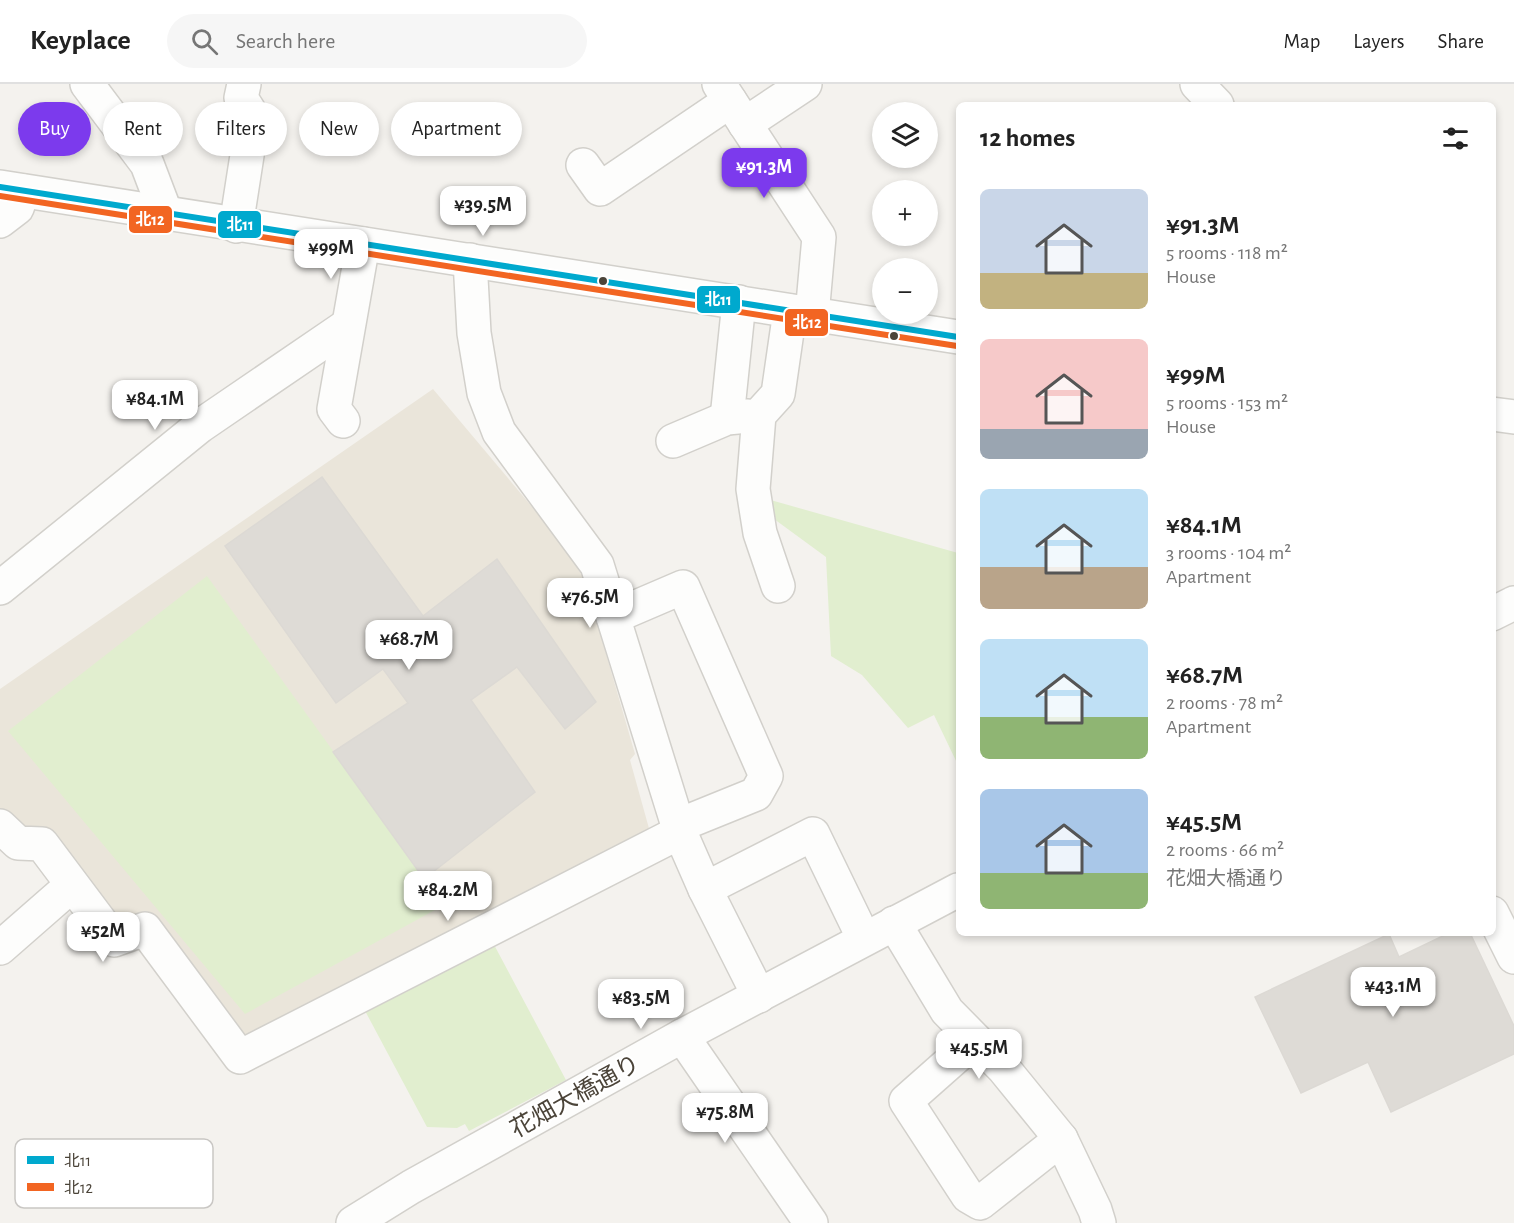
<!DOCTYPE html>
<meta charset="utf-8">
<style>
body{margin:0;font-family:"Alegreya Sans","Noto Sans JP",sans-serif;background:#f6f6f6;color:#222;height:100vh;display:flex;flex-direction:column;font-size:22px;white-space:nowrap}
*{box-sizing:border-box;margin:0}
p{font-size:20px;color:#767676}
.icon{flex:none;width:33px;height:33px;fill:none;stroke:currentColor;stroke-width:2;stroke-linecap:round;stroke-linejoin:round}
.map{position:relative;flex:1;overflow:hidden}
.details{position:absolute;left:956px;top:18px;width:540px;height:834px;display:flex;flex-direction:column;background:#fff;border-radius:9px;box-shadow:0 3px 9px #0003}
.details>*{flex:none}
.hud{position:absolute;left:18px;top:18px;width:570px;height:54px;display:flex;gap:12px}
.fabs{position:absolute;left:872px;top:18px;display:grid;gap:12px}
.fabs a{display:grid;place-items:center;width:66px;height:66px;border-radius:50%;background:#fff;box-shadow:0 3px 9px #0003;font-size:30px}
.price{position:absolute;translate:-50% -51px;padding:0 14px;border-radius:12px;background:#fff;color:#222;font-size:20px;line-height:39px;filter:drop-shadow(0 2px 3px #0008)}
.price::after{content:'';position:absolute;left:50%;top:36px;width:18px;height:14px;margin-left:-9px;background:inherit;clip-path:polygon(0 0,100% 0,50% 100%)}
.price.on{background:#7c3aed;color:#fff}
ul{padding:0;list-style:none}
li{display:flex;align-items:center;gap:18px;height:150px;padding:0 24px}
li span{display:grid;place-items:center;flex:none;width:168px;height:120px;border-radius:9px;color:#555}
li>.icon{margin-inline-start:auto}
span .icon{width:72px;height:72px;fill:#fffc;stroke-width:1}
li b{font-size:26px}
h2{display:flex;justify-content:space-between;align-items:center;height:72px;padding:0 24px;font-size:26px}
.chip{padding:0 21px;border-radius:27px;background:#fff;box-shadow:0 3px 9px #0003;font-size:21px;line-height:54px}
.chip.on{background:#7c3aed;color:#fff}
header{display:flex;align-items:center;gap:36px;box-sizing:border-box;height:84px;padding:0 30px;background:#fff;border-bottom:2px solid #e0e0e0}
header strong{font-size:28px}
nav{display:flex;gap:33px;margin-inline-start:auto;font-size:21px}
.search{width:420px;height:54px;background:#f6f6f6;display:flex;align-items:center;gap:15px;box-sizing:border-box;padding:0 21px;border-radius:33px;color:#767676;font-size:22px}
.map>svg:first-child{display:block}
.education{fill:#eae5da}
.green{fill:#e1eecf}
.building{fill:#dedbd6;stroke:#dcd9d4;stroke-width:1.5}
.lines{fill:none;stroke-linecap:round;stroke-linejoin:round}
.minor-casing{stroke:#d2d0cb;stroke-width:36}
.minor{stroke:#fdfdfc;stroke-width:33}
.bus-1-casing{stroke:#fff;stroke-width:10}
.bus-2-casing{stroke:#fff;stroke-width:10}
.bus-1{stroke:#00a9ce;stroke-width:6}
.bus-2{stroke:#f26522;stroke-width:6}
.bus-dot{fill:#4b4439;stroke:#fff;stroke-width:2}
.labels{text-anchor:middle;stroke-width:4.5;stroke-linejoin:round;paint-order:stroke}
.street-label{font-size:24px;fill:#4b4439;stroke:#fff}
.key{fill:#fff;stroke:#c9c7c4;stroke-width:1.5}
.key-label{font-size:16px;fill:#4b4439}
.line-badge{stroke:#fff;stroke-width:2}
.badge-label{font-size:16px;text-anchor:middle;font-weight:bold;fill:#fff}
</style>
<header>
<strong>Keyplace</strong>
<div class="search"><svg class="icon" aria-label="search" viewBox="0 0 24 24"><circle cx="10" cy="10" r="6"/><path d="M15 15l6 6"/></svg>Search here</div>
<nav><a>Map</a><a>Layers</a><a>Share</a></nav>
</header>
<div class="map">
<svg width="1514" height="1139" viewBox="0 0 1514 1139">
<rect width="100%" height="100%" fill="#f4f2ee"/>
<polygon class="education" points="433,305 565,462 585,497 635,670 630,676 650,748 241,962 124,844 0,727 0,605"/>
<g class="green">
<polygon points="767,415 958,469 958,681 934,631 908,644 862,591 831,572 826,473 770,432"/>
<polygon points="207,492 444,821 245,930 8,647"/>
<polygon points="491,855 566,996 469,1047 465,1040 457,1044 427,1043 363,923"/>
</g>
<g class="building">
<polygon points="322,393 423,532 497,475 596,618 565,645 517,583 471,616 535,708 424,795 333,668 408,619 383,585 336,619 225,462"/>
<polygon points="1449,849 1470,849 1514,942 1514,970 1391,1028 1368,978 1301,1009 1255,913 1389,850 1399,873"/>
</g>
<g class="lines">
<g class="minor-casing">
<g id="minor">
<polyline points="87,0 147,80 166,130"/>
<polyline points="719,0 819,153 812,231"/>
<polyline points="1197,0 1217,21"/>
<polyline points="745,40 805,0"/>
<polyline points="583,81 600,105 730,17"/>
<polyline points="0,103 958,253"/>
<polyline points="0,137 17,124 23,107"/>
<polyline points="236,142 253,33 241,14 244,0"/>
<polyline points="470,176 474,249 484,309 499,348 597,481 680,748 705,805 759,912"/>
<polyline points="1492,330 1514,333"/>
<polyline points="727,334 739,218"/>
<polyline points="343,337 334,325 363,160"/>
<polyline points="673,357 727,334 748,332"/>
<polyline points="778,502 760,449 753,405 759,331 778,310 790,227"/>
<polyline points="0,504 200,342 348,241"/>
<polyline points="1492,530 1514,519"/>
<polyline points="613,533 683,503 766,692 756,710 677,742"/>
<polyline points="0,742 18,759 42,760 114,856 145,845 240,973 680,748"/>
<polyline points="705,805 813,750 864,855"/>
<polyline points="1492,829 1514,873"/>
<polyline points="894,839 947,927 1004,985 1061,1055 1095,1126 1099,1139"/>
<polyline points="0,864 72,801"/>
<polyline points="682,952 811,1139"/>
<polyline points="975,956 906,1017 968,1112 980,1119 1061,1055"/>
<polyline points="353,1139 411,1103 682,952 958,806"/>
</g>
</g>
<use href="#minor" class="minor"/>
<g class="bus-1-casing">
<polyline id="bus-1" points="0,103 958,253"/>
</g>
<g class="bus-2-casing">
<polyline id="bus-2" points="0,112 957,262"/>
</g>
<use href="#bus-1" class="bus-1"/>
<use href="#bus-2" class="bus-2"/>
</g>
<g class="bus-dot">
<circle cx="603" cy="197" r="5"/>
<circle cx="894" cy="252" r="5"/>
</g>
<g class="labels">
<g class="street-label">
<text transform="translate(575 1012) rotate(-29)" y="8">花畑大橋通り</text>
</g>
</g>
<rect x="15" y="1055" width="198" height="69" rx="9" class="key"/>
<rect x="27" y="1072" width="27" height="8" fill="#00a9ce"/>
<rect x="27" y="1099" width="27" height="8" fill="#f26522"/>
<g class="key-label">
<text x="64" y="1082">北11</text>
<text x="64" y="1109">北12</text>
</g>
<g class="line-badge">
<rect x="128" y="121" width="45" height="29" rx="6" fill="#f26522"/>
<rect x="217" y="126" width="45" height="29" rx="6" fill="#00a9ce"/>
<rect x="696" y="201" width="45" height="29" rx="6" fill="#00a9ce"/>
<rect x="784" y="224" width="45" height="29" rx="6" fill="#f26522"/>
</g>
<g class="badge-label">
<text x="150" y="141">北12</text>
<text x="240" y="146">北11</text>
<text x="718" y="221">北11</text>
<text x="807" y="244">北12</text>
</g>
</svg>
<div class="fabs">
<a><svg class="icon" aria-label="layers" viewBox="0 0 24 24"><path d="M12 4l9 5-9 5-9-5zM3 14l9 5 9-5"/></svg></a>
<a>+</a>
<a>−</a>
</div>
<b class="price on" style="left:764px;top:115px">¥91.3M</b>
<b class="price" style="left:483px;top:153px">¥39.5M</b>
<b class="price" style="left:331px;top:196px">¥99M</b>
<b class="price" style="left:155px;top:347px">¥84.1M</b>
<b class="price" style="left:590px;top:545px">¥76.5M</b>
<b class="price" style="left:409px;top:587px">¥68.7M</b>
<b class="price" style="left:448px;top:838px">¥84.2M</b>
<b class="price" style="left:103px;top:879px">¥52M</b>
<b class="price" style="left:1393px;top:934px">¥43.1M</b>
<b class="price" style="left:641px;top:946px">¥83.5M</b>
<b class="price" style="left:979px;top:996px">¥45.5M</b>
<b class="price" style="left:725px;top:1060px">¥75.8M</b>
<div class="hud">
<a class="chip on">Buy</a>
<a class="chip">Rent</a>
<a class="chip">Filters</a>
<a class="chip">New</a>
<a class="chip">Apartment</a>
</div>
<section class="details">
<h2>12 homes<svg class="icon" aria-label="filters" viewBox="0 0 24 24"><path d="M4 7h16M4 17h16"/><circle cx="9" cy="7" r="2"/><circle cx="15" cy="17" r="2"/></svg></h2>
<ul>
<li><span style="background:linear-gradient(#c9d6e8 70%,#c2b280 0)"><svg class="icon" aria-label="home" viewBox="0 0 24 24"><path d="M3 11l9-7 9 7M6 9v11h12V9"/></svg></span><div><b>¥91.3M</b><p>5 rooms · 118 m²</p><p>House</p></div></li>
<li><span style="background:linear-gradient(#f6c9c9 75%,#9aa5b1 0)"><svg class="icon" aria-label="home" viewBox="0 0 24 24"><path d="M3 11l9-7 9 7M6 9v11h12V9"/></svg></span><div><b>¥99M</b><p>5 rooms · 153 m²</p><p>House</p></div></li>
<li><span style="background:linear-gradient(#bfe0f5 65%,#b9a48a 0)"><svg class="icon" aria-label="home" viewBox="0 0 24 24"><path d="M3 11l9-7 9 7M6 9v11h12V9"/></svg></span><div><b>¥84.1M</b><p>3 rooms · 104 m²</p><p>Apartment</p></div></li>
<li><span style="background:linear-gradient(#bfe0f5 65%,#8fb573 0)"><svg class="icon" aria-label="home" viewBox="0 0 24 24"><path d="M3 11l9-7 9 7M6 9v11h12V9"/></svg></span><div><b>¥68.7M</b><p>2 rooms · 78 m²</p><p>Apartment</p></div></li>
<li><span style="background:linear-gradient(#a9c7e8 70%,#8fb573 0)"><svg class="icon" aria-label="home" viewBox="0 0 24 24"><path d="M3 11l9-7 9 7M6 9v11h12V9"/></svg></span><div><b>¥45.5M</b><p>2 rooms · 66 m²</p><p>花畑大橋通り</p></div></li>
</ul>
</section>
</div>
